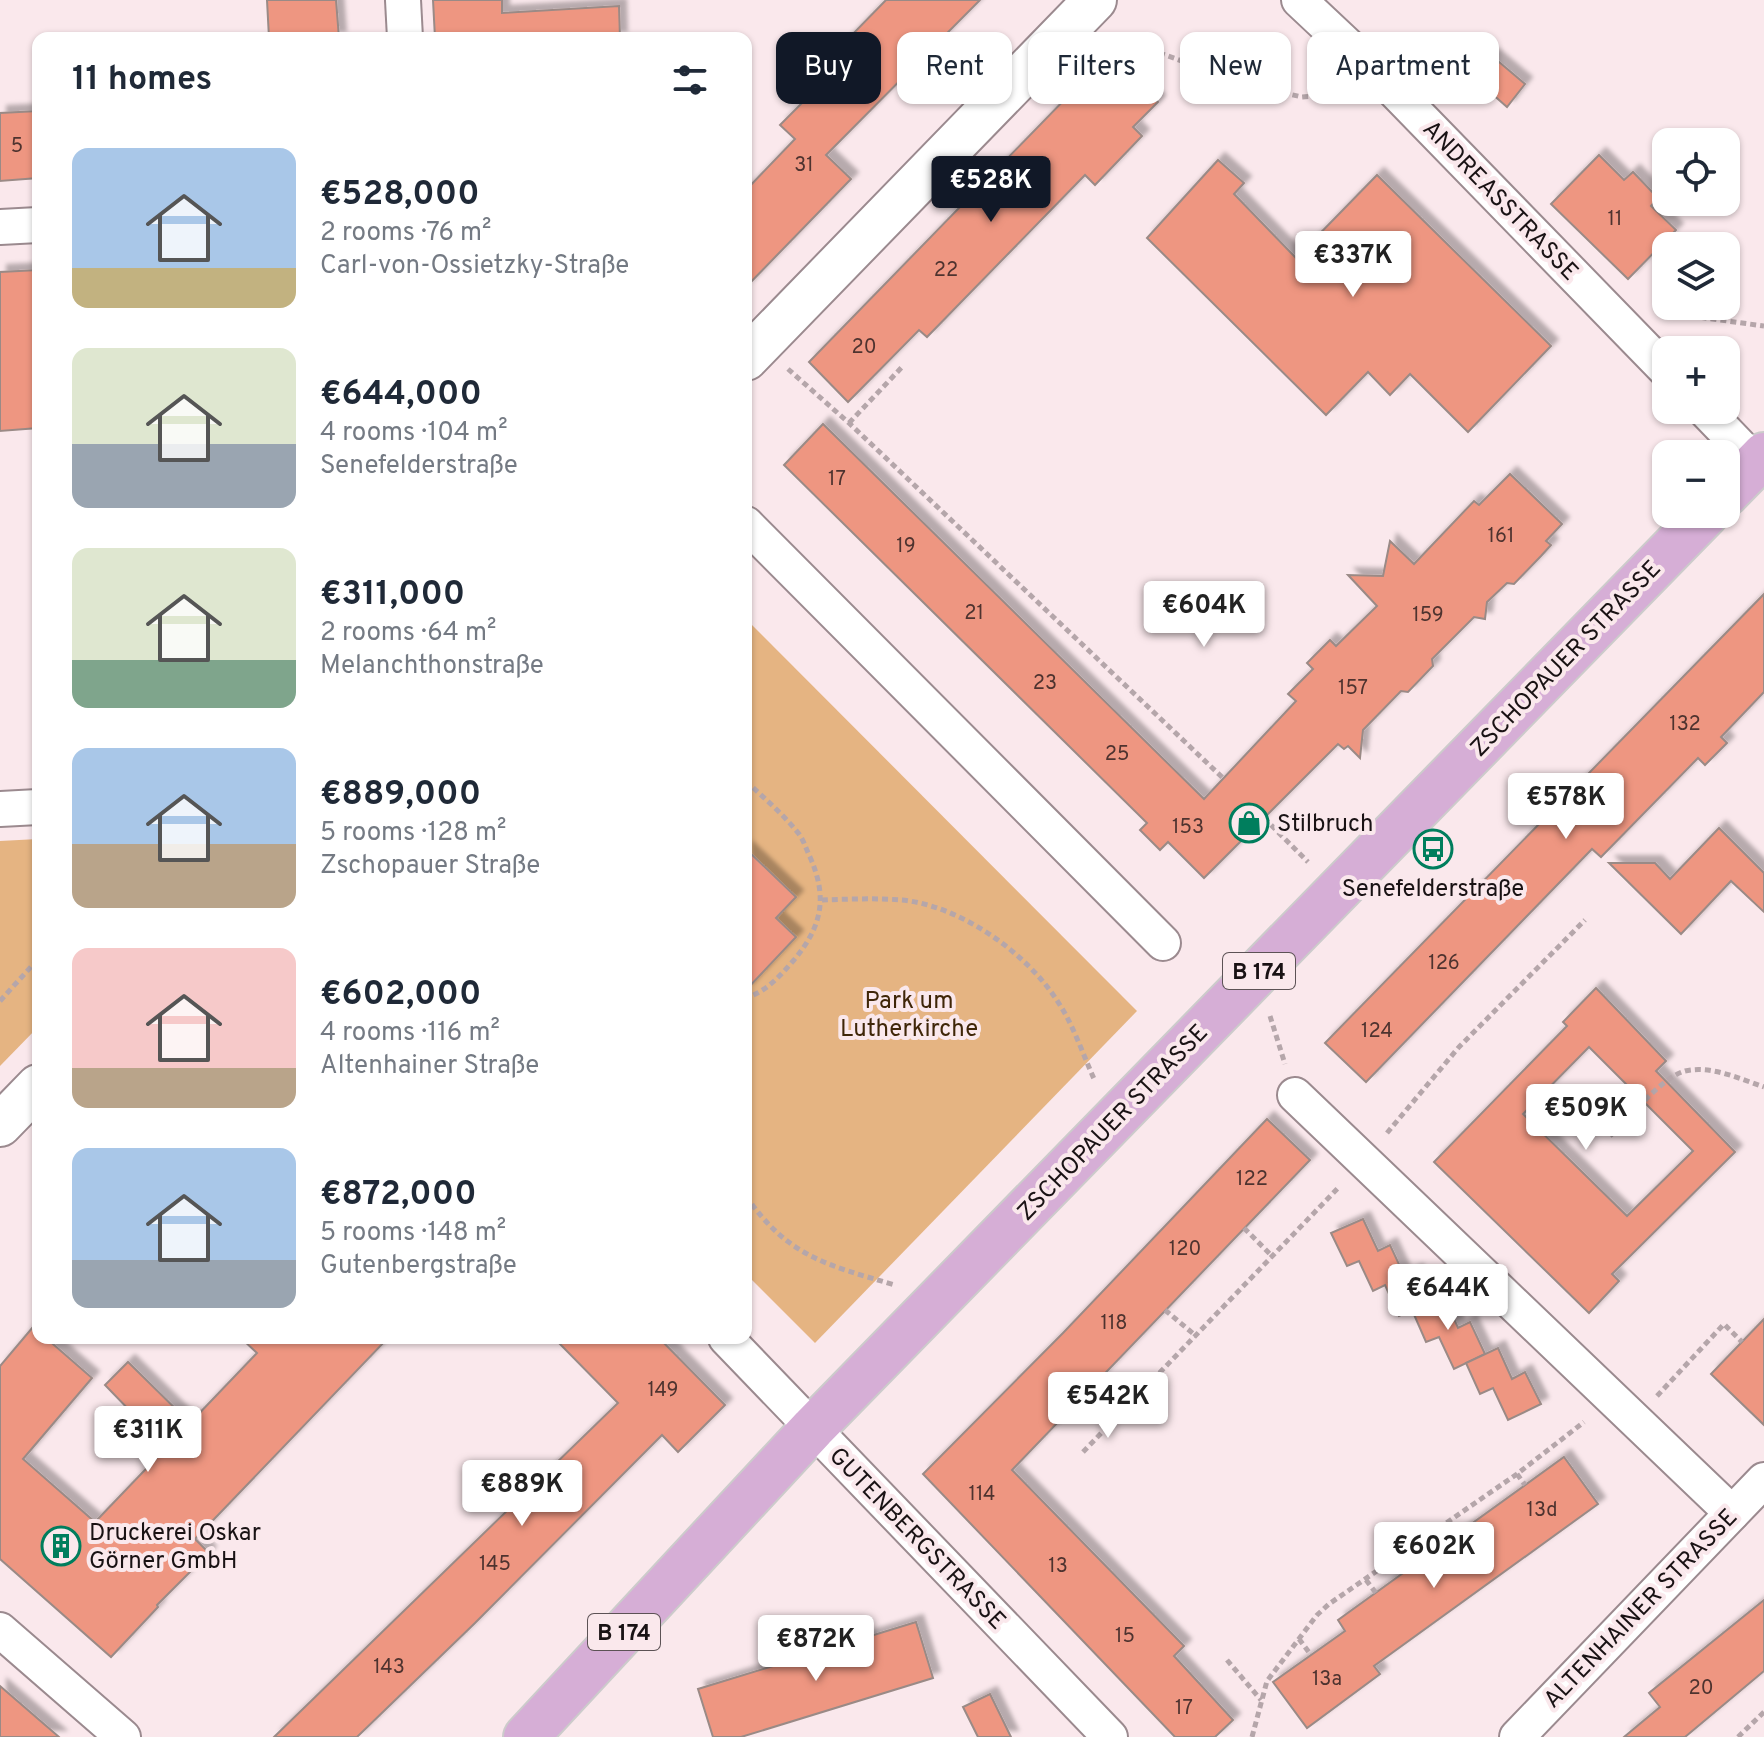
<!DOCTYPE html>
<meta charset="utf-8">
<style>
body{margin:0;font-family:Overpass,sans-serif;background:#f6f6f7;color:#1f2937;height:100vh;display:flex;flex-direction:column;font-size:30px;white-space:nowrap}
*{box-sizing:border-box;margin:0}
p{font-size:26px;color:#747a83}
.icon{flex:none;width:44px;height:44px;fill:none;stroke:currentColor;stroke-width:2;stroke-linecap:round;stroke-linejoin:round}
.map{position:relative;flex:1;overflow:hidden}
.side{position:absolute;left:32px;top:32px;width:720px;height:1312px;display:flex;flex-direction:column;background:#fff;border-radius:16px;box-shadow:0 2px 6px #0004}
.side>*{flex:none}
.banner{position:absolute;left:776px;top:32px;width:760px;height:72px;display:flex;gap:16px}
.buttons{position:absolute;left:1652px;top:128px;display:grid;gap:16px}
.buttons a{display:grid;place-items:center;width:88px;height:88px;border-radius:16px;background:#fff;box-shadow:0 2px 6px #0004;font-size:40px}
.price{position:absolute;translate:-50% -68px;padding:0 18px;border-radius:8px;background:#fff;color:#222;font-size:26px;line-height:52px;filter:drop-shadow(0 2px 4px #0008)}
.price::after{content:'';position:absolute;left:50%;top:48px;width:24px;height:18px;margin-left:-12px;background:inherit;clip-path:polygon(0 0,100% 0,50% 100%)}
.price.active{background:#111827;color:#fff}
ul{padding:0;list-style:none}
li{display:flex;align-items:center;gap:24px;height:200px;padding:0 40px}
li span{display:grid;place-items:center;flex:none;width:224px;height:160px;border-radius:16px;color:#555}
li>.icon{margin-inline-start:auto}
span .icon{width:96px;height:96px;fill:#fffc;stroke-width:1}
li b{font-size:34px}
h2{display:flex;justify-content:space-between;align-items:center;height:96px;padding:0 40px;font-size:34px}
.tag{padding:0 28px;border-radius:16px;background:#fff;box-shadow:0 2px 6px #0004;font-size:28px;line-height:72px}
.tag.active{background:#111827;color:#fff}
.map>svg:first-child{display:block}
.green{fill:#e5b482}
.building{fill:#ee9681;stroke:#9a8a86;stroke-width:2;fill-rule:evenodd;filter:url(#shadow)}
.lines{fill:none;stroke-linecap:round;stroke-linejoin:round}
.minor-casing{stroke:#9b8a8f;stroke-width:38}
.tertiary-casing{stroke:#9b8a8f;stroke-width:46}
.primary-casing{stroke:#cccbcb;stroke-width:48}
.path{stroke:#b5a6aa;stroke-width:5;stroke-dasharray:6 4;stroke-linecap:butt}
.minor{stroke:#fff;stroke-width:34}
.tertiary{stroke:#fff;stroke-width:42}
.primary{stroke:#d6aed6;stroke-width:44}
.labels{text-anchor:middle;stroke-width:8;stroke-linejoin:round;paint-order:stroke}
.number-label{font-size:20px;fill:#4e332f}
.shield{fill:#fae8ec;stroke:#5c5255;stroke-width:2}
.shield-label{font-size:22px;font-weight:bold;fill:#191214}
.street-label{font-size:24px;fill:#191214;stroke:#fae8ec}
.poi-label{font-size:24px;fill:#191214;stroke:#fae8ec;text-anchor:start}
.park-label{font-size:24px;fill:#3f2608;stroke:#fae8ec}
</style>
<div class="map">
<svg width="1764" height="1737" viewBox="0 0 1764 1737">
<defs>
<filter id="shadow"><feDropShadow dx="7" dy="-7" stdDeviation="2" flood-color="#0004"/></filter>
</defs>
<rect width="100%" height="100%" fill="#fae8ec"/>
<g class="green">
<polygon points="746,619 1137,1011 815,1343 746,1274"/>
<polygon points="38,839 38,1027 0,1066 0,841"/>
</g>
<g class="building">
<polygon points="267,0 336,0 339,38 269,38"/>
<polygon points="433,0 502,0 502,13 619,6 620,38 435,38"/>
<polygon points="886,0 980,0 826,155 851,179 746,287 746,190 795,139 780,125 808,97 800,88"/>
<polygon points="1109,54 1158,102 1133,127 1142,136 1095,185 1085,175 927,337 919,330 848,402 809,362"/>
<polygon points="1492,56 1525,84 1507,107 1474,78"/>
<polygon points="38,111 38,178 0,181 0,113"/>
<polygon points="1599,155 1624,180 1633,172 1658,198 1651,206 1676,230 1628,279 1551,204"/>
<polygon points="1218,160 1244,183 1234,194 1296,258 1377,175 1551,346 1468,432 1410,374 1390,395 1368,372 1326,415 1147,238"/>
<polygon points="38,270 38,428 0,431 0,272"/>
<polygon points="823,424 1204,799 1296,701 1288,694 1313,669 1307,663 1330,640 1336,646 1377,606 1348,575 1383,576 1390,541 1414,564 1474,501 1479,505 1510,474 1562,524 1546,541 1551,545 1541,556 1514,584 1507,583 1487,602 1485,619 1474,617 1432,659 1433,666 1408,692 1401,691 1363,730 1360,758 1348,746 1344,749 1338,744 1204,878 1168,842 1160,850 1140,830 1147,823 784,465"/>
<polygon points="1764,594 1764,692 1721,737 1727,743 1705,765 1698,758 1601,857 1592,849 1366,1082 1325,1043"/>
<polygon points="1719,828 1764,873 1764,912 1731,881 1681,934 1609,863 1655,863 1670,879"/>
<polygon points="746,849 796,897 776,918 796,937 746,990"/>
<path d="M1596 988 1666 1061 1656 1071 1735 1152 1612 1274 1619 1281 1589 1313 1434 1162 1567 1026 1563 1022ZM1589 1047 1693 1151 1627 1216 1523 1114Z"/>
<polygon points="1267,1119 1310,1160 1012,1470 1184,1646 1174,1656 1233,1720 1215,1737 1175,1737 923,1474 1063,1333"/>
<polygon points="1363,1219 1378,1251 1390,1245 1404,1275 1388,1283 1416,1271 1431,1301 1399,1316 1385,1285 1373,1291 1359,1261 1347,1266 1331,1233"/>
<polygon points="1444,1296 1458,1328 1470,1322 1485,1354 1454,1369 1439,1337 1426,1342 1412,1310"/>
<polygon points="1764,1319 1764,1425 1711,1374"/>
<polygon points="33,1327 38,1331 38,1338 46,1338 92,1378 23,1459 95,1522 166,1448 105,1385 128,1362 190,1423 257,1353 241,1338 388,1338 195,1539 209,1553 157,1605 158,1607 111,1657 0,1559 0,1366"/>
<polygon points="554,1338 659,1338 725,1405 678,1452 662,1435 475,1623 357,1737 274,1737 618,1403"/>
<polygon points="1498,1348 1512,1379 1525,1372 1541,1404 1508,1420 1493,1388 1480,1394 1466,1363"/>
<polygon points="1564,1457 1598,1504 1374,1666 1380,1674 1307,1728 1273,1682 1345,1631 1338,1620"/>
<polygon points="1764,1600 1764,1671 1685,1737 1624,1737 1660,1707 1649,1693"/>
<polygon points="916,1622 933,1678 741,1737 713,1737 698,1689"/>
<polygon points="0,1686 59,1737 0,1737"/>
<polygon points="990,1694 1011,1737 978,1737 963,1707"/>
</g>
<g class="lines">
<g class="minor-casing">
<g id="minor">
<polyline points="403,0 405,38"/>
<polyline points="1299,0 1381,77 1666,370"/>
<polyline points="0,227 38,225"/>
<polyline points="1705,410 1756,463"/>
<polyline points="746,524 1163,943"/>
<polyline points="0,809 38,807"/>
<polyline points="1295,1095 1732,1513"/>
<polyline points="726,1338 1110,1737"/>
<polyline points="0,1630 123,1737"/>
<polyline points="1517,1737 1764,1480"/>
</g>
</g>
<g class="tertiary-casing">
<g id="tertiary">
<polyline points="746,359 1095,0"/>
<polyline points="0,1125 38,1086"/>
</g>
</g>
<g class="primary-casing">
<g id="primary">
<polyline points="1726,494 1764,455"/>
<polyline points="526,1737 813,1428 1706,514"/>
</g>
</g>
<g class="path">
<polyline points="1112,36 1249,85 1302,97 1344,93"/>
<polyline points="1661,312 1764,326"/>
<polyline points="788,369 849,423 1223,778"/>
<polyline points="849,423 903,366"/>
<path d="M746 781C764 798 784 815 799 834 804 841 806 849 810 857 828 898 822 926 794 960 780 976 767 991 746 998"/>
<polyline points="1264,818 1308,862"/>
<path d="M822 900C848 899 876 898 902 900 961 906 1027 953 1058 1002 1074 1026 1083 1055 1095 1081"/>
<polyline points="0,1001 38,959"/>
<polyline points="1270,1016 1285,1064"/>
<polyline points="1387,1133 1459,1047 1585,920"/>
<path d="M1610 1136C1628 1119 1662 1077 1685 1071 1711 1065 1740 1079 1764 1087"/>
<path d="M746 1196C788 1257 827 1265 895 1285"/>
<polyline points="1244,1228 1273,1257"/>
<polyline points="1165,1310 1196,1336"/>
<polyline points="1087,1392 1116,1418"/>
<polyline points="1657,1396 1724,1324 1742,1342"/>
<polyline points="1083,1452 1340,1186"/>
<polyline points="1517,1474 1525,1485"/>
<polyline points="1439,1529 1448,1541"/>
<polyline points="1366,1580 1376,1593"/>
<polyline points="1299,1639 1311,1655"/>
<polyline points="1227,1660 1261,1700"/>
<polyline points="1252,1737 1267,1681 1317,1615 1329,1604 1517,1474 1584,1422"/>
<polyline points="1738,1737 1764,1712"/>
</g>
<use href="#minor" class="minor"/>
<use href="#tertiary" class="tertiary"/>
<use href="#primary" class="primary"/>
</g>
<defs>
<g id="shop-ring" transform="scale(2)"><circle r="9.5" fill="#fae8ec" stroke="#007e5d" stroke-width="1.5"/><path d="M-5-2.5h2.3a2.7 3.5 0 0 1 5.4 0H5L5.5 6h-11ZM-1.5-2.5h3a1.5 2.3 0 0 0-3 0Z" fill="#007e5d"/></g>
<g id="bus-ring" transform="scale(2)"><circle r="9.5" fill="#fae8ec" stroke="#007e5d" stroke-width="1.5"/><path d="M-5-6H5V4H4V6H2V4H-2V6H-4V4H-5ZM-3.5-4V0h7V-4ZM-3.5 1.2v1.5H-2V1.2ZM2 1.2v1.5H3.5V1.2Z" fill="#007e5d"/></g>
<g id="building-ring" transform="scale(2)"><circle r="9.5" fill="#fae8ec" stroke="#007e5d" stroke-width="1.5"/><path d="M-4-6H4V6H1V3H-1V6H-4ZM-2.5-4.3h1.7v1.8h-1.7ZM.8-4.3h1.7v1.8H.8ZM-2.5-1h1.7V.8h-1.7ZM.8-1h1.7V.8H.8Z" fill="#007e5d"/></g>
</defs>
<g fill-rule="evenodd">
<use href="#shop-ring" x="1249" y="823"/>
<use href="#bus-ring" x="1433" y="849"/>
<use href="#building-ring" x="61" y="1546"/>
</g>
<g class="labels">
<g class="number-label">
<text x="17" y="152">5</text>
<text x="804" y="171">31</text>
<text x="1615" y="225">11</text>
<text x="946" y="276">22</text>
<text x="864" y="353">20</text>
<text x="837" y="485">17</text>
<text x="1501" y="542">161</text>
<text x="906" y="552">19</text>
<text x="974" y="619">21</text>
<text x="1428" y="621">159</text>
<text x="1045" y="689">23</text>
<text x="1353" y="694">157</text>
<text x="1685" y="730">132</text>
<text x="1117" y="760">25</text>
<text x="1188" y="833">153</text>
<text x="1444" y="969">126</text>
<text x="1377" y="1037">124</text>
<text x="1252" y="1185">122</text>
<text x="1185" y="1255">120</text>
<text x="1114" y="1329">118</text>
<text x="663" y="1396">149</text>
<text x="982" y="1500">114</text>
<text x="1542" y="1516">13d</text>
<text x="495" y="1570">145</text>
<text x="1058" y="1572">13</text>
<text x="1125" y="1642">15</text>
<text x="389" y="1673">143</text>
<text x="1327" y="1685">13a</text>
<text x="1701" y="1694">20</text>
<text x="1184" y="1714">17</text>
</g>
<g class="shield">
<rect x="1223" y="953" width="72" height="36" rx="6"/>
<rect x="588" y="1614" width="72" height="36" rx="6"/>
</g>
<g class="shield-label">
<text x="1259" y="979">B 174</text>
<text x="624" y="1640">B 174</text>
</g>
<g class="street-label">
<text transform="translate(1501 200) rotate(46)" y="8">ANDREASSTRASSE</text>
<text transform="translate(1565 658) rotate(-46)" y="8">ZSCHOPAUER STRASSE</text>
<text transform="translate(1112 1122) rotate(-46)" y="8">ZSCHOPAUER STRASSE</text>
<text transform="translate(918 1538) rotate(46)" y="8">GUTENBERGSTRASSE</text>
<text transform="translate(1640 1608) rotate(-46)" y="8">ALTENHAINER STRASSE</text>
</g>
<g class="poi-label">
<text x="1277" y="831">Stilbruch</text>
<text x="1433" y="896" text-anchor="middle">Senefelderstraße</text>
<text x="89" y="1540">Druckerei Oskar<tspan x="89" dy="28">Görner GmbH</tspan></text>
</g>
<g class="park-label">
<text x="909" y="1008">Park um<tspan x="909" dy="28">Lutherkirche</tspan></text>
</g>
</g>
</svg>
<div class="buttons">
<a><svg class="icon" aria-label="locate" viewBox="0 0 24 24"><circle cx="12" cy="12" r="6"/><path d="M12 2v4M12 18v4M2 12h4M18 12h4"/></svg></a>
<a><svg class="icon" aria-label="layers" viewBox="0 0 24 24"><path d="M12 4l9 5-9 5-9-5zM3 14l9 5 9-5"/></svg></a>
<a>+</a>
<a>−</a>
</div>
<b class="price active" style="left:991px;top:224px">€528K</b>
<b class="price" style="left:1353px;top:299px">€337K</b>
<b class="price" style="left:1204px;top:649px">€604K</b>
<b class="price" style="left:1566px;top:841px">€578K</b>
<b class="price" style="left:1586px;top:1152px">€509K</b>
<b class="price" style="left:1448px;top:1332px">€644K</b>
<b class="price" style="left:1108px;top:1440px">€542K</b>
<b class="price" style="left:148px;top:1474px">€311K</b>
<b class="price" style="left:522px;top:1528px">€889K</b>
<b class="price" style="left:1434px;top:1590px">€602K</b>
<b class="price" style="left:816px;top:1683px">€872K</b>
<div class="banner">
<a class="tag active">Buy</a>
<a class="tag">Rent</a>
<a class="tag">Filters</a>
<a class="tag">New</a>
<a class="tag">Apartment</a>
</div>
<section class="side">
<h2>11 homes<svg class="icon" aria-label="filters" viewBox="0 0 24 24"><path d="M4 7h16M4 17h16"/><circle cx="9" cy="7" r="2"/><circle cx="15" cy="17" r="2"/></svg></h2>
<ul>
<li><span style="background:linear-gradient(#a9c7e8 75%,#c2b280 0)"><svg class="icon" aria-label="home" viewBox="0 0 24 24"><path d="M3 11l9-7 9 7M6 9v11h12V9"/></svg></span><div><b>€528,000</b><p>2 rooms · 76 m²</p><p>Carl-von-Ossietzky-Straße</p></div></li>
<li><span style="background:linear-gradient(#dfe7d0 60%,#9aa5b1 0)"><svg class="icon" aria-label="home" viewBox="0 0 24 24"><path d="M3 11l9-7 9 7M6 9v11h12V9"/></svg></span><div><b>€644,000</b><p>4 rooms · 104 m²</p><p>Senefelderstraße</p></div></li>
<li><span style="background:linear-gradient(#dfe7d0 70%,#7fa58c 0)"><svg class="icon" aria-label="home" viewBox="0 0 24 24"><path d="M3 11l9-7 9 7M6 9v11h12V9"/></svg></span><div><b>€311,000</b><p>2 rooms · 64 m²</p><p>Melanchthonstraße</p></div></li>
<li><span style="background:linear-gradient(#a9c7e8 60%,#b9a48a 0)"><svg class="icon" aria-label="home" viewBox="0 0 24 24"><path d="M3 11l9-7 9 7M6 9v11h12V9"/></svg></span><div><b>€889,000</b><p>5 rooms · 128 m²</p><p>Zschopauer Straße</p></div></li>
<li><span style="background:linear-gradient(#f6c9c9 75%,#b9a48a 0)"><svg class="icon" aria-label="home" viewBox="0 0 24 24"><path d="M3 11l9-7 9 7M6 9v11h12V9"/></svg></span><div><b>€602,000</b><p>4 rooms · 116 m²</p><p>Altenhainer Straße</p></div></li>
<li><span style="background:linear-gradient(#a9c7e8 70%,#9aa5b1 0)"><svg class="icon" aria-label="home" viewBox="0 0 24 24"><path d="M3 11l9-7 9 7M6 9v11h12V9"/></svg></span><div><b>€872,000</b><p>5 rooms · 148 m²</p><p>Gutenbergstraße</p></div></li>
</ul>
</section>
</div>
